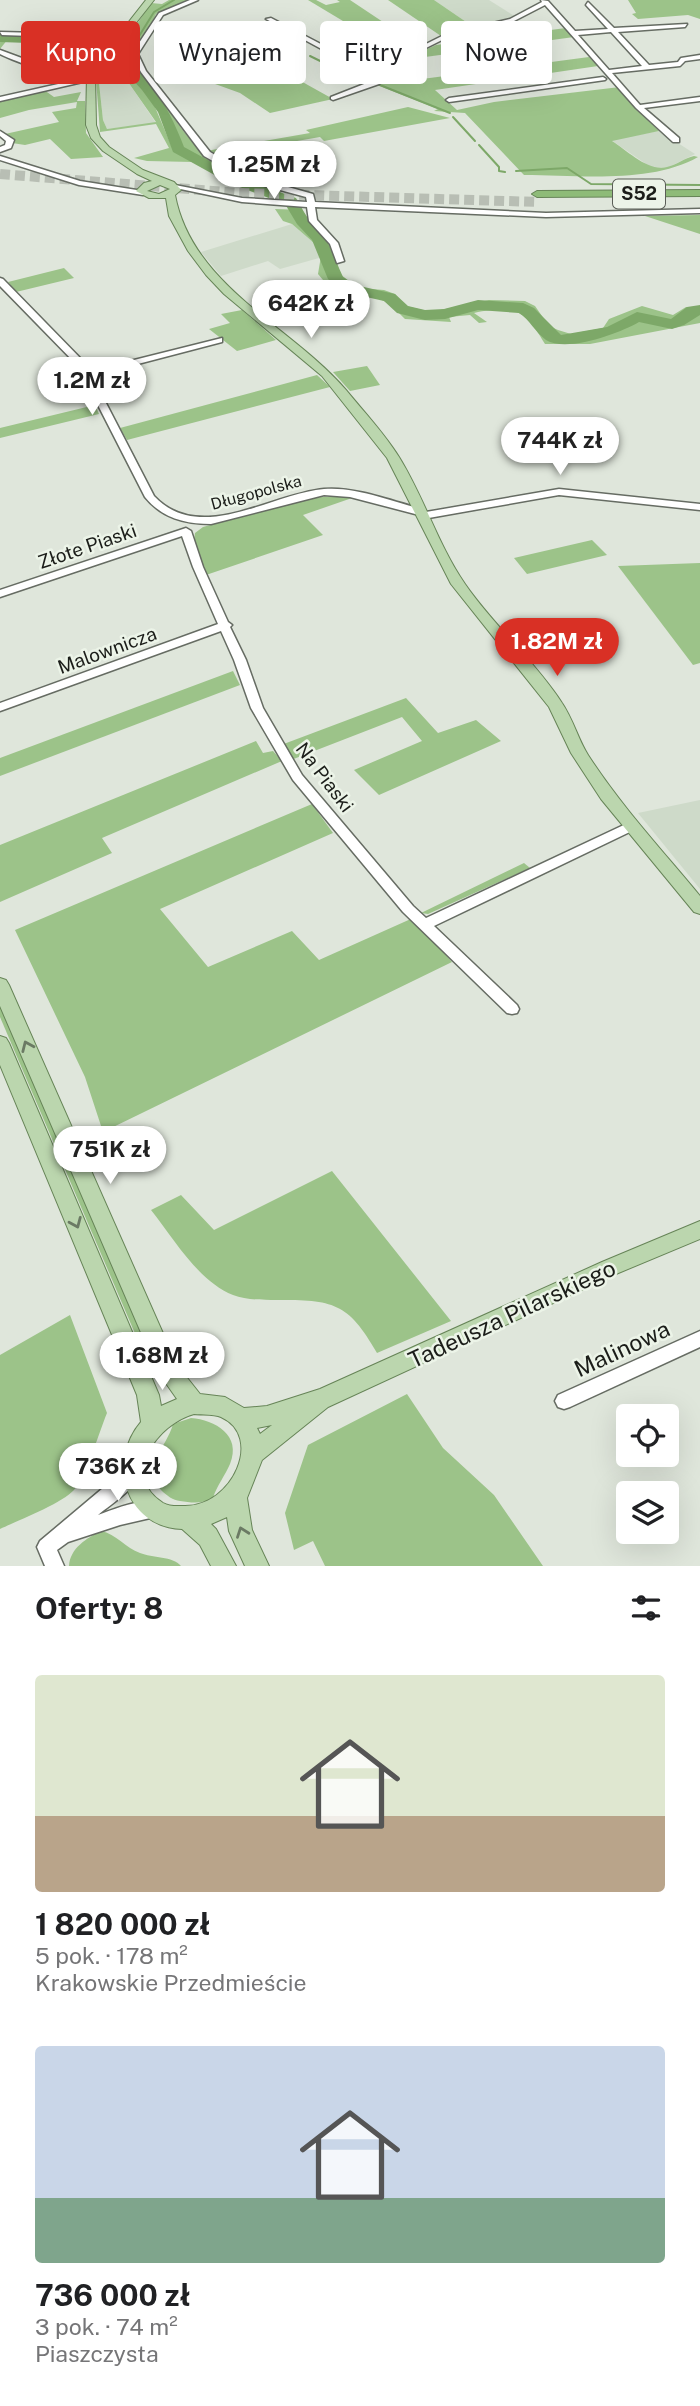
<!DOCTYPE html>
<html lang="pl">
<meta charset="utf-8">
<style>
body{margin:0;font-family:"Public Sans",sans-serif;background:#f6f6f6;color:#202124;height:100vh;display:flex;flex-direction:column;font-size:26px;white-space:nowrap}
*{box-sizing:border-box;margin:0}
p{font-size:23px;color:#757577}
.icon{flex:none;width:38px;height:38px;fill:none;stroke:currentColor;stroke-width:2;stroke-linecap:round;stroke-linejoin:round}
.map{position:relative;height:1566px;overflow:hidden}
.sheet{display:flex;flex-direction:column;background:#fff;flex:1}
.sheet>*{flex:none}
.guide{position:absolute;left:21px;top:21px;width:658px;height:63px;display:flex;gap:14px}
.buttons{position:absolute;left:616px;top:1404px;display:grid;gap:14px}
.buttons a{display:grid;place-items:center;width:63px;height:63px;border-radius:7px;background:#fff;box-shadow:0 7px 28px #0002;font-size:35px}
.price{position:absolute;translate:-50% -60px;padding:0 16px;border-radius:24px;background:#fff;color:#222;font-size:23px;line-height:46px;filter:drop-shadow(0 2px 4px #0008)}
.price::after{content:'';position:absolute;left:50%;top:42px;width:21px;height:16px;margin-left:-10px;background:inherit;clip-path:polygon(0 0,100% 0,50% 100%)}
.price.current{background:#d93025;color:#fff}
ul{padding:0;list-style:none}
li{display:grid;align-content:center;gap:14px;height:371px;padding:0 35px}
li span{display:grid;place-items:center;height:217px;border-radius:7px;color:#555}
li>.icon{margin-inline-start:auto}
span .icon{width:126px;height:126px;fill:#fffc;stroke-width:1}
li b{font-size:30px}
h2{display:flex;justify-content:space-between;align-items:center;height:84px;padding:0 35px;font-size:30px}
.tag{padding:0 24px;border-radius:7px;background:#fff;box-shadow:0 7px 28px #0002;font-size:24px;line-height:63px}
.tag.current{background:#d93025;color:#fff}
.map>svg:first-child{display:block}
.built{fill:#cedac9}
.green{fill:#9cc389}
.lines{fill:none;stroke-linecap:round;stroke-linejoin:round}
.stream{stroke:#7da868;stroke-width:2}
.river{fill:#7da868;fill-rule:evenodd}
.highway-tunnel{stroke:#b8beb4;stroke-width:10;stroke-dasharray:10 5;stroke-linecap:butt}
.minor-casing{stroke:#666c63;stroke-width:3}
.major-casing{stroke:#668457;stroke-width:2}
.highway-casing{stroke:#668457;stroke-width:2}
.minor{fill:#fff;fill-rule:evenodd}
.major{fill:#bbd6ae;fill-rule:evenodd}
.highway{fill:#8ebb78;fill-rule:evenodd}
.oneway{stroke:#6b7a64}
.labels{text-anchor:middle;stroke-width:5;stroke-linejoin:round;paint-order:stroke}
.far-street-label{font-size:16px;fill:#1b1d19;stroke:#ecf4e8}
.shield{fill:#ecf4e8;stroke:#5a5e57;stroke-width:2}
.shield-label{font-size:18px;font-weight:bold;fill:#1b1d19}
.street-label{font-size:19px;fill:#1b1d19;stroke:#ecf4e8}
.near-street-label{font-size:23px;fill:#1b1d19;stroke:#ecf4e8}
</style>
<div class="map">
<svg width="700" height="1566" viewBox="0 0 700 1566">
<rect width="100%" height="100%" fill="#dfe6db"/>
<g class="built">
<polygon points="434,0 489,0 516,17 475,28"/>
<polygon points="126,79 156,123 107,129 103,120 99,82"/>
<polygon points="659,131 695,154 669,167 652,168 611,140"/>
<polygon points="292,224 322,250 319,258 280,269 268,261 221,276 201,252"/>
<polygon points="700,800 700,889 638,813"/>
</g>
<g class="green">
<polygon points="169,0 189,0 156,14 146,36 133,52 126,51 124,49 140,28 135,27 151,3 162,4"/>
<polygon points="308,0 316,0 326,5 340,2 337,0 350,0 422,48 395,60 343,21"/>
<polygon points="388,0 434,0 475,28 441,36"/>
<polygon points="628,0 700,0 700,19 688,15 638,19 632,14 636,13"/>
<polygon points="566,28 574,37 403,60 436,45"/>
<polygon points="218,33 249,55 254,55 333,99 270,113 240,93 193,76 162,45 164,43 175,42 179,45 192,43 188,38"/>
<polygon points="0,34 105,38 111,39 98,54 77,45 79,43 59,41 34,43 8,39 0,49"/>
<polygon points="111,57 122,64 152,100 171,145 193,162 147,161 134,158 169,148 156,124 100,132 96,79 104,77 109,81 99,83 103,120 107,129 156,122 126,79 119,80 111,74 114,66 103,66"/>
<path d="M589 57 598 66 435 90 457 110 494 102 620 87 631 104 659 131 612 141C628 151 648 172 667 167 676 165 685 158 694 156L698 157C651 184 578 175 524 175L465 113 434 111 438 109 377 85 383 83 399 62 422 79Z"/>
<polygon points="44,90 54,97 81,92 77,101 85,101 86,133 103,157 71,159 50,139 25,145 12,143 14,140 5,134 59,122 52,112 76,108 77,102 29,110 0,118 0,101"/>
<path d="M159 94C176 122 192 148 220 164 176 164 175 125 156 95Z"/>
<polygon points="408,107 450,118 324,141 320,137 212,156 206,151 310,133 306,130"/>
<path d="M275 209 302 210 317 230 332 242 340 274 358 288 384 290 395 294 406 306 431 312 489 300 525 301 535 306 549 326 558 330 571 334 603 328 609 319 642 306 673 315 686 307H700V323L590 344H545C524 308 514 305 474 313L487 322 479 323 470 315 449 317 451 322 405 319C380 294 376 294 342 301L317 281 323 280 318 274 322 250 292 224 283 221Z"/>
<polygon points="700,215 700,234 645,216"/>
<polygon points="64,268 74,278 16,292 8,282"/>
<polygon points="242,310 276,340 237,351 209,329 230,323 221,314"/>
<polygon points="367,366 380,385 350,391 333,372"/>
<polygon points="317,375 330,387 127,440 120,428"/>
<polygon points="95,405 99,414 0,438 0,428"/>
<polygon points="338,496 352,498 303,515 323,535 206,575 194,541 195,533 203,527 308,498"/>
<polygon points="592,540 607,555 527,574 514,558"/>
<polygon points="700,563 700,663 693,665 618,566"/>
<polygon points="233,671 240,685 0,776 0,758"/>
<polygon points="406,698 438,733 476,720 501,741 379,795 354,770 422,741 402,717 291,760 281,745"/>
<polygon points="256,741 263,753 273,751 282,761 102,838 112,853 0,902 0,845"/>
<polygon points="312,804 333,833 160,909 208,967 292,931 319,960 413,918 452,962 103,1132 85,1077 15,930"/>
<polygon points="524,863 530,868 428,914 421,913"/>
<polygon points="0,1005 154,1363 148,1364 0,1017"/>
<path d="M332 1171 451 1321 377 1353C348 1302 333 1300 276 1300 263 1300 246 1300 233 1295 198 1281 174 1239 151 1210L181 1195 214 1230Z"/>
<path d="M70 1315 107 1413C99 1432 87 1475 74 1490 61 1504 19 1520 0 1529V1355Z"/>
<polygon points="407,1394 443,1448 494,1495 543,1566 325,1566 313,1541 294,1550 285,1513 308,1445"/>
<path d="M191 1418C215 1420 242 1435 230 1464 225 1476 217 1485 213 1498 203 1504 192 1503 180 1501 173 1500 167 1496 161 1490 141 1466 167 1447 173 1424Z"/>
<path d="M101 1531C116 1534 126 1548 140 1553 152 1558 173 1556 181 1566H69C70 1548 87 1538 101 1531Z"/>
</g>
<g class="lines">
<g class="stream">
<polyline points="310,56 359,80 374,82"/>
<polyline points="123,62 154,12 174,0"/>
<polyline points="380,85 450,113"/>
<polyline points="453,117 475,141"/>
<polyline points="479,145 499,167 499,171 505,172"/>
<polyline points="516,171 567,168 591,184 700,185"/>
</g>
<path class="river" d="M0 34C29 35 64 30 92 39 139 54 168 104 184 147L239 177 296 198 308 219 326 239 343 277 355 285 395 294 408 306 425 310 444 309 478 300 523 303 534 308 561 335 607 327 637 312 671 319 687 307 700 305V315L684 325 672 329 639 322C620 333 567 353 546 340 535 332 530 320 519 313L478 310 445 319 425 320 397 313 384 301 344 292 328 279 312 240 297 224 285 204 229 183 173 152 158 112 142 90 119 65 86 45 0 42Z"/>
<polyline class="highway-tunnel" points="0,174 239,193 539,202"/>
<g class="minor-casing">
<g id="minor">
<polygon points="190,0 198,0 163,15 138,54 146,71 210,152 256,178 313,194 315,202 546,213 700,209 700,213 546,217 315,207 317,220 338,243 344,261 337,263 330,244 309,221 307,207 242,202 171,187 175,185 242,198 307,202 306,197 250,182 204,156 141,72 132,55 118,51 119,45 114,42 114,40 124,43 124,50 133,52 159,13"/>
<path d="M541 0 548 1 575 31 608 29 586 5 588 2 614 28 687 24 685 27 618 32 649 65 678 62 681 58 700 55V59L685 61 680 66 612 73 640 105 700 97V101L644 108 679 138V142H673L636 108 545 5 514 21 450 36 402 60 379 84 333 100 331 99V97L377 79 266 19 271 18 380 75 398 58 446 34 510 19 542 2ZM611 32 642 66 609 70 578 35Z"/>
<polygon points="0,32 119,35 122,37 119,39 2,35"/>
<path d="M0 50 46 67 94 75C73 83 21 64 0 54Z"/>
<polygon points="603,77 606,79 605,80 449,102 446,100 449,98"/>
<polygon points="85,78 87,79 87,81 0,101 0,97"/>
<polygon points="0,131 14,140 11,148 0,152 0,147 5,145 6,141 0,136"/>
<polygon points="0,156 80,181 143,191 147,193 143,195 79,185 0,160"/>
<path d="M0 278 3 279 85 363 90 371 222 338V342L92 376 154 496C200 545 270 494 324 489 354 486 395 502 425 510L426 512 559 489 700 504V510L559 495 423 519 419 518V515L350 497 324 495 211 524C185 524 162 518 145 497L78 366 0 286Z"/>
<polygon points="186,528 191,531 203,567 228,622 232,625 230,627 246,660 263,708 302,775 413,906 426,918 628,823 636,823 638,826 636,829 434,926 517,1005 519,1009 517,1013 512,1014 507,1013 403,912 293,780 251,708 234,660 221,631 0,711 0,703 218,624 193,567 182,536 0,597 0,590"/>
<polygon points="700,1331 700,1347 570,1407 564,1409 558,1407 555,1401 558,1395"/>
<path d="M134 1462 140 1464 143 1470C135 1489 114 1502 98 1515 116 1509 141 1497 159 1504L162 1510 159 1516 120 1525 68 1542 57 1550 64 1566H45L37 1547 40 1541 109 1483 128 1464Z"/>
</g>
</g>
<g class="major-casing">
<g id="major">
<path d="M146 0H154L95 75 96 125 100 137 109 147 143 170 174 182 181 190 175 195C192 286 291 326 346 390 364 412 384 433 399 457 424 497 438 545 465 584 494 626 534 660 562 703 573 719 578 739 588 755 621 806 662 850 700 896V914L694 912 601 799 571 753 549 707 451 584 387 458 322 376 224 294 206 275 188 251 169 216 166 198H149L136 191 144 183 152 181 137 174 103 151 91 138 86 125 87 75ZM160 185 170 189 159 194 147 191Z"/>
<path d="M0 978 6 980 9 985 177 1365 200 1394 225 1397 244 1408 267 1406 320 1389 602 1262 700 1221V1239L616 1274 328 1407 262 1460 247 1498 252 1530 269 1566H245L229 1531 227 1517 211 1524 216 1529 236 1566H211L200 1545 182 1529C125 1527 107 1462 141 1422L137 1395 0 1065V1036L6 1038 9 1043 159 1395 161 1406 177 1399 158 1372 0 1006ZM194 1414C202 1415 214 1414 221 1417 264 1436 233 1507 184 1506 177 1506 170 1507 163 1503 120 1476 157 1424 194 1414ZM272 1425 260 1434 257 1428Z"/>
</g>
</g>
<g class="highway-casing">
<polygon id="highway" points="700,190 700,196 537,197 532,194 537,191"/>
</g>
<use href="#minor" class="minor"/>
<use href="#major" class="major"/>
<use href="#highway" class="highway"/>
</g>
<defs><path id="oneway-chevron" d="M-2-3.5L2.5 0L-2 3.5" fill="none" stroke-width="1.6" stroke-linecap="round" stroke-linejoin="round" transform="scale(1.75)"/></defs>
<g class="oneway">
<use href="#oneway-chevron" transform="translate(27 1046) rotate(-114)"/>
<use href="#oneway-chevron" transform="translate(76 1223) rotate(67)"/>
<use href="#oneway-chevron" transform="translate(242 1532) rotate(-110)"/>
</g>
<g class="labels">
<g class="far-street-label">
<text transform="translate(256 492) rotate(-15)" y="6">Długopolska</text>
</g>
<rect class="shield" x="613" y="179.5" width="52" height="29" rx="5"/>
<g class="shield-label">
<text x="639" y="200">S52</text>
</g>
<g class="street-label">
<text transform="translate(87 546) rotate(-19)" y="7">Złote Piaski</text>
<text transform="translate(107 650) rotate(-20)" y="7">Malownicza</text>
<text transform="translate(325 777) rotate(53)" y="7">Na Piaski</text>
</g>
<g class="near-street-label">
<text transform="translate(512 1314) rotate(-25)" y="8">Tadeusza Pilarskiego</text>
<text transform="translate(622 1349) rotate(-25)" y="8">Malinowa</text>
</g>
</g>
</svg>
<div class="buttons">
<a><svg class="icon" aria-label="locate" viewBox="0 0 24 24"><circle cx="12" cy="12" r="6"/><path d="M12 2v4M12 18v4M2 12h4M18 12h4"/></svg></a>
<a><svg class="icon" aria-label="layers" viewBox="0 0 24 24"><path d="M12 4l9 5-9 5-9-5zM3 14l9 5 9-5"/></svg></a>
</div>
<b class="price" style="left:274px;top:201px">1.25M zł</b>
<b class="price" style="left:311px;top:340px">642K zł</b>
<b class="price" style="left:92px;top:417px">1.2M zł</b>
<b class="price" style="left:560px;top:477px">744K zł</b>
<b class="price current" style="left:557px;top:678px">1.82M zł</b>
<b class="price" style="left:110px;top:1186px">751K zł</b>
<b class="price" style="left:162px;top:1392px">1.68M zł</b>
<b class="price" style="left:118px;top:1503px">736K zł</b>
<div class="guide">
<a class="tag current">Kupno</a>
<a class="tag">Wynajem</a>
<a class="tag">Filtry</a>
<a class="tag">Nowe</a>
</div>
</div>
<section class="sheet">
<h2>Oferty: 8<svg class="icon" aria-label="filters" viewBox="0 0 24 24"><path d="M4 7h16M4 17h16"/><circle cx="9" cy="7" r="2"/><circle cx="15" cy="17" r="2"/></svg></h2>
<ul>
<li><span style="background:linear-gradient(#dfe7d0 65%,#b9a48a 0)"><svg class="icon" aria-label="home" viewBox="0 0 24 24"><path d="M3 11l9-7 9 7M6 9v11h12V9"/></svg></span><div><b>1 820 000 zł</b><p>5 pok. · 178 m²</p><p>Krakowskie Przedmieście</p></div></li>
<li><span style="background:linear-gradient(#c9d6e8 70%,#7fa58c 0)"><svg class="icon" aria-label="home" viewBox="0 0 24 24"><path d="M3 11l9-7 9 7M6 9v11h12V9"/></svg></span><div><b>736 000 zł</b><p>3 pok. · 74 m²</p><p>Piaszczysta</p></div></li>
</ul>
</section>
